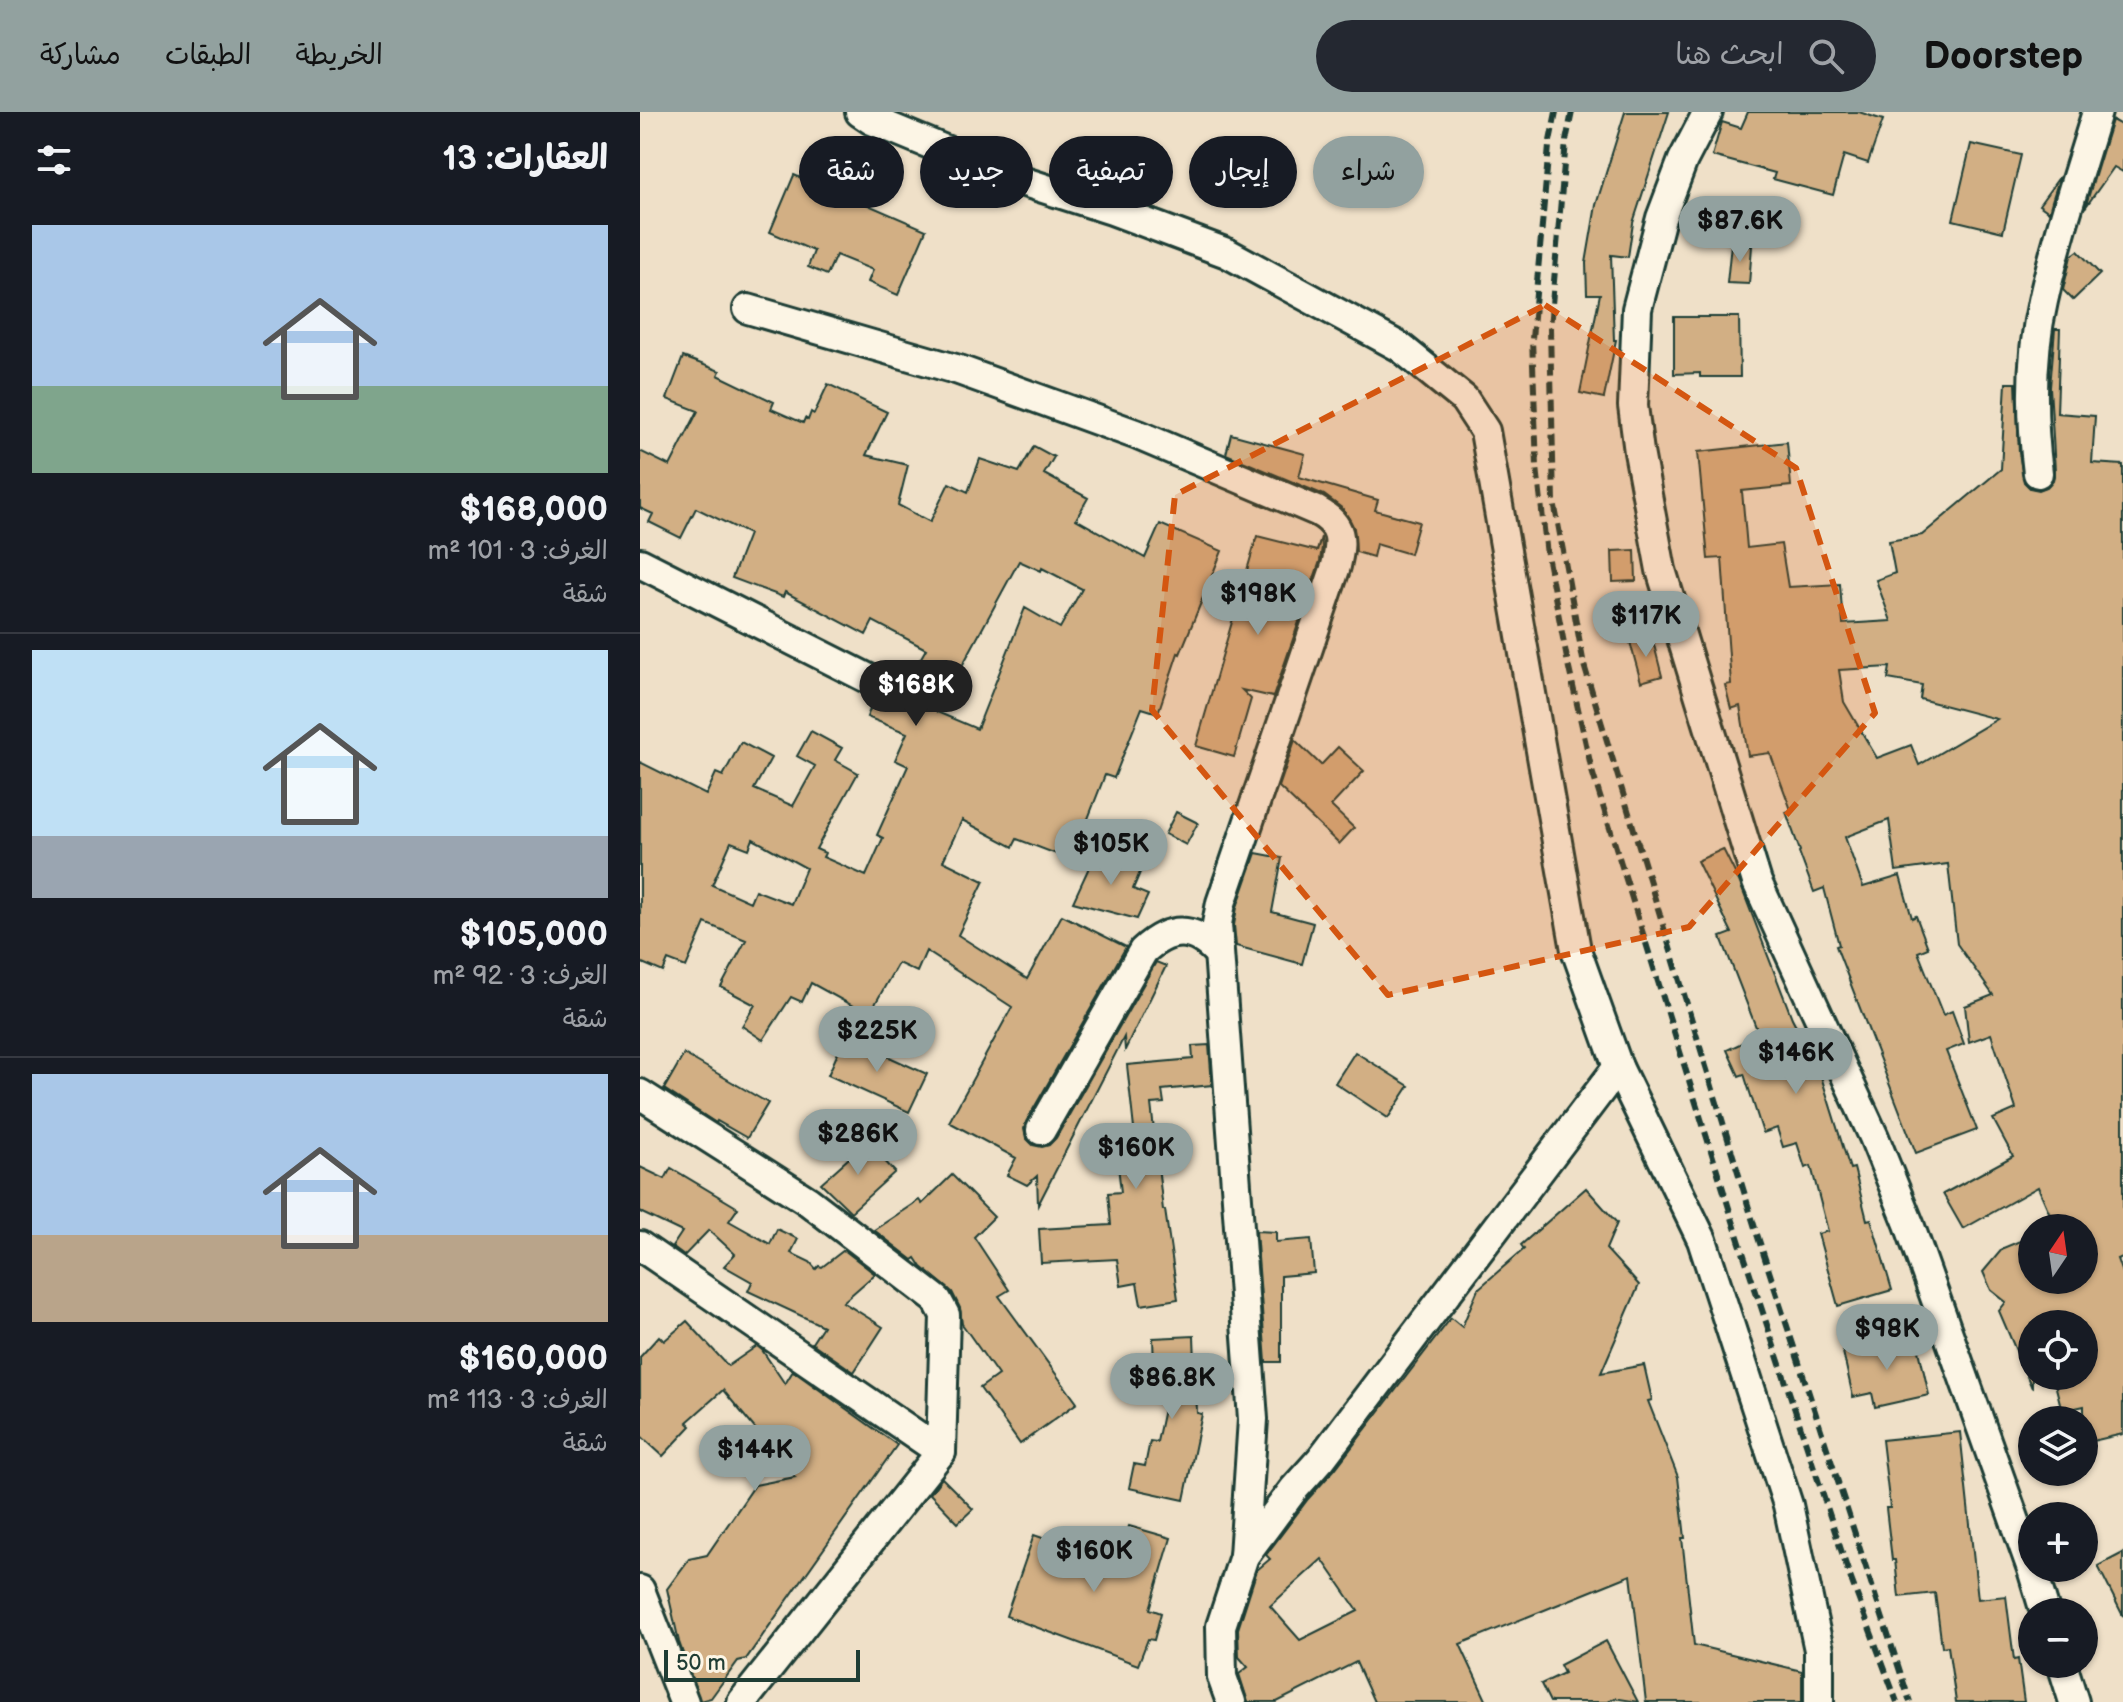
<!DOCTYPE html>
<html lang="ar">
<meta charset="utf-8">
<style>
body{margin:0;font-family:"Balsamiq Sans","Playpen Sans Arabic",sans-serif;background:#242831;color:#f1f3f6;direction:rtl;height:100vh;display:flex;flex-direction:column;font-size:30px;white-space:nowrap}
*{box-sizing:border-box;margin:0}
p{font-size:26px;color:#9ea1a6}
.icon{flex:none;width:44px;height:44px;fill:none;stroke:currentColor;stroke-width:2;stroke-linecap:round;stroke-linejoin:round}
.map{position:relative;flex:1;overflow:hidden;direction:ltr}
.panel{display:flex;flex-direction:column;background:#171b24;width:640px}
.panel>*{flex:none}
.top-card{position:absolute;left:24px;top:24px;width:760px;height:72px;direction:rtl;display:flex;gap:16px}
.needle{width:52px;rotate:13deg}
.tools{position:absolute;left:1378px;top:1102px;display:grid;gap:16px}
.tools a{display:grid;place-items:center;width:80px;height:80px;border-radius:50%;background:#171b24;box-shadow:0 2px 6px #0004;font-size:40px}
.scale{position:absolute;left:24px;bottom:20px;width:196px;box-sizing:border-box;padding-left:8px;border:4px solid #1f3d34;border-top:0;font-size:22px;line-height:28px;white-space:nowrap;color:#1f3d34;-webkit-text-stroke:6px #fcf5e5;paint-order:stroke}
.price{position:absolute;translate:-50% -68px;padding:0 18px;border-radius:28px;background:#92a19f;color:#111;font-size:26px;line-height:52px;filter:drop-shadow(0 2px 4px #0008)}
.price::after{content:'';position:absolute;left:50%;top:48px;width:24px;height:18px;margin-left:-12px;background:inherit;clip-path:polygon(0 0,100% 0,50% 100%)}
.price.on{background:#222;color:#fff}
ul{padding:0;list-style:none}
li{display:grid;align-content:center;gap:16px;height:424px;padding:0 32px}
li+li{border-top:2px solid #363941}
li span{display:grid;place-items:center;height:248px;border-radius:0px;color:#555}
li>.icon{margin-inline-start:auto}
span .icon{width:144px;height:144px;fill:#fffc;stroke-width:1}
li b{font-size:34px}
h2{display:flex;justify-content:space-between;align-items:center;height:96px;padding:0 32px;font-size:34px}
.chip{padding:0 28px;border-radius:36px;background:#171b24;box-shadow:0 2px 6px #0004;font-size:28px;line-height:72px}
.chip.on{background:#92a19f;color:#111}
header{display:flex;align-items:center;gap:48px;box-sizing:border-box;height:112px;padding:0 40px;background:#92a19f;color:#111}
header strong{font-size:38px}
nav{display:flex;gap:44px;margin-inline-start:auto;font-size:28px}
.search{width:560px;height:72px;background:#242831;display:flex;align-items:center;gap:20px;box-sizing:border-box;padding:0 28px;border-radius:44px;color:#9ea1a6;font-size:30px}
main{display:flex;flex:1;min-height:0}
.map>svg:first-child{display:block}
.building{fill:#d2af84;stroke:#1f3d34;stroke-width:2;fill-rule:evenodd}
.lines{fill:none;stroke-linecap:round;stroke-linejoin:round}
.minor-casing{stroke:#1f3d34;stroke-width:34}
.minor{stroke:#fcf5e5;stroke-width:28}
.rail{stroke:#1f3d34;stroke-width:6;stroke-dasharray:12 6;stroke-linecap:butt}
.marked{fill:#d45610;fill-opacity:0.2;stroke:#d45610;stroke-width:6;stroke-dasharray:16 10;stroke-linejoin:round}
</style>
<header>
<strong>Doorstep</strong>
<div class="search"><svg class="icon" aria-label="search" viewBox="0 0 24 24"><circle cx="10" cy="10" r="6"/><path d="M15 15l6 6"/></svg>ابحث هنا</div>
<nav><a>الخريطة</a><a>الطبقات</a><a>مشاركة</a></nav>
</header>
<main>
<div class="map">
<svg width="1483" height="1590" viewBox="0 0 1483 1590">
<rect width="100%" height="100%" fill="#efe0c8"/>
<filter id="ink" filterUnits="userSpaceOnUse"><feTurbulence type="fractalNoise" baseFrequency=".0125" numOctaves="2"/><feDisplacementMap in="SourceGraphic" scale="16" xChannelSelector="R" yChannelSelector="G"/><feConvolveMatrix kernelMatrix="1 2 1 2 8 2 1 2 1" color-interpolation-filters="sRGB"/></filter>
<g filter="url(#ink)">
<g class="building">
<polygon points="985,0 1029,0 993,111 988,145 971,143 974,228 976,228 964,286 940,281 960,182 947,182 946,151 956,93"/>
<polygon points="1108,0 1219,0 1243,8 1228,51 1204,43 1193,83 1133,67 1135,61 1072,44 1082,10 1101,16"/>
<polygon points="1472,8 1483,14 1483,60 1474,55 1445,96"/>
<polygon points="1331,32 1381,43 1363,120 1313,108"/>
<polygon points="154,63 186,77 187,75 286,118 258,183 228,170 233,158 196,143 187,163 168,155 174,139 130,120"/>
<polygon points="1420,64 1412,89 1409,100 1399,93"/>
<polygon points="1091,132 1112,134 1109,172 1087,171"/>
<polygon points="1438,139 1460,162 1433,188 1423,178 1431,144"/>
<polygon points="1034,205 1099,205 1100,265 1060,265 1060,261 1034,262"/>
<path d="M1415 217H1420L1417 301 1455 304 1452 351 1483 353V1145L1477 1147 1483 1164V1322L1444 1331V1294L1422 1299 1413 1264H1444V1212H1392V1276L1359 1199 1366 1190 1351 1178 1343 1160 1363 1136 1392 1124V1168H1444V1116H1416L1398 1075 1323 1117 1303 1082 1373 1044 1353 1007 1376 997 1351 922 1329 930 1325 894 1353 883 1317 832 1308 752 1256 759 1249 708 1205 725 1223 775 1260 764 1272 806 1276 804 1288 836 1278 840 1303 903 1312 899 1324 932 1306 939 1337 1018 1276 1041 1196 834 1199 833 1184 776 1174 780 1159 740 1160 739 1146 700 1151 698 1130 641 1108 644 1100 594 1091 597 1085 573 1091 572 1082 446 1068 447 1058 340 1147 330 1151 374 1102 379 1107 436 1141 432 1148 475 1200 472 1203 512 1251 509 1236 468 1255 461 1249 429 1282 423 1361 357 1366 271H1376L1379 341 1384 370 1390 376 1399 378 1407 375 1413 368 1415 359 1410 275ZM1250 555 1248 567 1282 573 1280 587 1357 607 1279 653 1271 633 1237 646 1204 590 1199 558Z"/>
<path d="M43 245 80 259 78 263 134 290 131 297 163 311 165 306 168 308 171 300 174 302 188 272 247 300 226 343 268 353 258 393 290 410 309 371 328 380 340 347 379 360 394 334 414 345 404 362 448 386 436 407 505 446 520 412 582 439 540 542 538 541 518 601 502 596 474 666 465 663 432 748 377 727 373 735 322 708 303 749 344 769 318 823 387 867 422 803 486 835 386 1010 384 1017 386 1026 393 1033 402 1035 409 1033 416 1026 516 850 526 854 485 938 484 925 398 1093 397 1064 387 1073 367 1063 376 1046 309 1010 372 895 286 839 277 860 258 851 229 903 171 871 162 890 151 885 123 928 102 914 115 893 81 875 106 828 65 811 46 855 28 848 23 860 0 850V650L66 683 76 661 83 664 101 630 131 646 114 677 153 694 175 654 157 644 171 619 202 636 195 648 218 661 176 737 185 741 183 745 226 764 243 726 237 723 268 654 255 648 267 621 227 605 234 587 244 585 250 578 252 570 250 564 267 570 286 537 233 509 226 523 145 480 143 485 92 466 109 422 56 396 41 426 9 410 13 402 0 396V339L30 354 58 299 27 287ZM379 449 401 459 402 456 442 477 420 516 385 496 337 617 297 600ZM113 727 166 756 151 792 115 778 110 790 72 773 91 730 109 737Z"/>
<polygon points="591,322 665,342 659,365 738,388 735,398 779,410 770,442 736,432 733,445 716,440 714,416 703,397 684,383 586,342"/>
<polygon points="617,424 677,439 681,425 682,435 680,449 633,585 602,578 611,587 594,645 556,634"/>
<polygon points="995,438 996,469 973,470 972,439"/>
<polygon points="1012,525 1022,564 1001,570 990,530"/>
<polygon points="655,628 681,653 698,635 724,659 691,694 714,716 699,732 639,675"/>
<polygon points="536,700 558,711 546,733 525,722"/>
<polygon points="1083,737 1099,769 1152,906 1179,958 1210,1057 1214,1056 1227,1108 1231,1107 1252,1178 1198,1194 1178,1122 1188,1119 1171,1054 1165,1056 1157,1031 1143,1035 1137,1016 1123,1021 1104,962 1099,964 1087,938 1119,923 1081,825 1092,821 1057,749"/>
<polygon points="457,738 501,758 493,777 508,783 497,807 433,790"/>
<polygon points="616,741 642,746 632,800 673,811 662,852 596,834 594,813 597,795"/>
<polygon points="205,925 287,962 269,1000 188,963"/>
<polygon points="569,933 572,973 522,978 524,991 511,992 523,1098 525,1098 538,1187 501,1193 497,1171 481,1174 477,1147 401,1151 399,1117 471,1113 468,1081 481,1080 475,1028 495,1026 487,953 553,947 552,934"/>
<polygon points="715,940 769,974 748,1006 695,971"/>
<polygon points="44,942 128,991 107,1026 77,1009 76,1011 24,977"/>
<polygon points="227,1030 255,1060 211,1100 181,1071"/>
<polygon points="0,1055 25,1067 31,1056 98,1096 89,1109 130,1132 137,1117 158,1127 151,1141 170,1150 176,1157 179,1154 182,1155 204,1138 235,1162 203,1190 243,1215 214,1260 172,1231 183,1214 108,1179 112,1170 84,1154 95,1142 69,1118 44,1144 32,1135 42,1120 0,1100"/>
<polygon points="312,1063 354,1105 334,1125 369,1178 359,1184 437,1291 380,1332 340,1276 358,1263 322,1212 320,1196 312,1180 282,1155 276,1146 273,1148 234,1118 279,1088 282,1092"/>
<path d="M946 1076 977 1111 966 1137 999 1173 961 1261 1004 1253 1012 1288 1008 1289 1038 1365 1045 1426H1042L1054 1533 1162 1559V1590H1006L991 1463 820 1532 847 1590H734L716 1550 637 1590H608L599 1562 608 1555 599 1545 598 1517 617 1458 630 1447 626 1443 668 1387 695 1357 811 1206 822 1215 838 1177 884 1137 881 1133ZM682 1447 718 1499 660 1528 630 1494Z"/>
<polygon points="616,1119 636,1120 636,1130 671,1127 674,1161 641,1164 641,1250 626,1250"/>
<polygon points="47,1209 88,1254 117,1234 122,1238 145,1272 153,1259 257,1333 106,1547 98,1549 71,1586 60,1589 39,1530 27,1477 49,1447 67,1443 115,1373 155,1365 83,1278 47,1310 51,1314 23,1344 0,1323 0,1245 19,1224 24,1229"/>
<polygon points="554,1224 557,1301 562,1302 544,1388 489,1376 494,1352 505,1354 510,1329 517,1330 527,1283 515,1283 513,1226"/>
<polygon points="1276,1225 1289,1283 1235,1295 1232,1281 1213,1285 1203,1240"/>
<polygon points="1320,1320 1338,1487 1366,1484 1374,1548 1378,1547 1384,1590 1316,1590 1308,1534 1302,1535 1295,1481 1259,1485 1255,1448 1252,1448 1246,1396 1250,1396 1242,1328"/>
<polygon points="302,1366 333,1397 318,1411 290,1382"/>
<polygon points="489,1414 531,1426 510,1497 521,1501 514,1528 508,1527 498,1553 366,1504 394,1423 478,1452"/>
<polygon points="1483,1441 1483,1504 1458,1454"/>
<polygon points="966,1529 998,1590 974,1586 967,1590 910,1590 901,1572 924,1561 920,1553"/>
</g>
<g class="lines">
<g class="minor-casing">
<g id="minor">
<polyline points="220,0 232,8 375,67 472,98 587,141 760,235 824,287 845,319 936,838 978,955 1062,1128 1148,1393 1179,1538 1179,1590"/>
<polyline points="1068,0 1043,48 1021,106 997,197 993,294 999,340 1021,458 1117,770 1234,1025 1269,1112 1392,1457 1405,1500"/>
<path d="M108 197 319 258 498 323 677 399C703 413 702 428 696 454L581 791 577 812 613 1307 604 1444"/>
<path d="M1398 361C1391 305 1390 245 1403 189 1417 125 1438 63 1457 0"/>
<polyline points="0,451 235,570"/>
<polyline points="0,982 168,1089 297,1188 305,1203 301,1340 102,1590"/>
<path d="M401 1018 503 839C529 815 553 813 578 841"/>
<polyline points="0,1134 301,1340"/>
<polyline points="0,1478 44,1590"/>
<polyline points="1422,1552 1434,1590"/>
<polyline points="591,1590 582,1565 581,1514 604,1444 654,1377 681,1347 978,955"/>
</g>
</g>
<use href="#minor" class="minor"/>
<g class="rail">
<polyline points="916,0 909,34 892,227 897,355 907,443 928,552 952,659 1099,1128 1208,1459 1257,1590"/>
<polyline points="932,0 926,29 910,216 914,390 944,553 1115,1116 1270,1590"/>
</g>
</g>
</g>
<path class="marked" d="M905 193 1156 356 1235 601 1049 815 748 883 512 598 535 383Z"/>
</svg>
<div class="tools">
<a><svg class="needle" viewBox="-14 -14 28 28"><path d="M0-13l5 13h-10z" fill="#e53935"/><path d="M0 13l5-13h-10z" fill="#9ea1a6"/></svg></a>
<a><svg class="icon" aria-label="locate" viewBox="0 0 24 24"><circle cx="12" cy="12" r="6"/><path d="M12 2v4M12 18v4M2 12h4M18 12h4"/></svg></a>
<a><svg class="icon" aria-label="layers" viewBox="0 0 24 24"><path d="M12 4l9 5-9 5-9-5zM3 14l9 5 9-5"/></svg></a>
<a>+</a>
<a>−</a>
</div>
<div class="scale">50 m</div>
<b class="price" style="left:1100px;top:152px">$87.6K</b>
<b class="price" style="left:618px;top:525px">$198K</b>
<b class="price" style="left:1006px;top:547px">$117K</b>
<b class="price on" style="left:276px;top:616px">$168K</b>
<b class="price" style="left:471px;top:775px">$105K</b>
<b class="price" style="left:237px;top:962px">$225K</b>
<b class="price" style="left:1156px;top:984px">$146K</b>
<b class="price" style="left:218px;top:1065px">$286K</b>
<b class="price" style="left:496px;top:1079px">$160K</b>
<b class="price" style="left:1247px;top:1260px">$98K</b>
<b class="price" style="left:532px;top:1309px">$86.8K</b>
<b class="price" style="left:115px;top:1381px">$144K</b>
<b class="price" style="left:454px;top:1482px">$160K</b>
<div class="top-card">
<a class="chip on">شراء</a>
<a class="chip">إيجار</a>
<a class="chip">تصفية</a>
<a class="chip">جديد</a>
<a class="chip">شقة</a>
</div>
</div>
<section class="panel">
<h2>العقارات: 13<svg class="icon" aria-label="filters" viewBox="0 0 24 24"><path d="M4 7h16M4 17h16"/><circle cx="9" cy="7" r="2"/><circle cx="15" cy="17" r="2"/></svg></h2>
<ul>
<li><span style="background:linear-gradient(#a9c7e8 65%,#7fa58c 0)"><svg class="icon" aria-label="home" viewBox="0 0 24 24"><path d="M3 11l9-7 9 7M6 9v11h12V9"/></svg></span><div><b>$168,000</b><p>الغرف: 3 · 101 m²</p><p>شقة</p></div></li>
<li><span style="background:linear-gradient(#bfe0f5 75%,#9aa5b1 0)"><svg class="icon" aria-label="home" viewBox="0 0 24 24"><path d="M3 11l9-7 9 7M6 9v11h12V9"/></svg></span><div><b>$105,000</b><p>الغرف: 3 · 92 m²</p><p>شقة</p></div></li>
<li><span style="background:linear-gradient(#a9c7e8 65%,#b9a48a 0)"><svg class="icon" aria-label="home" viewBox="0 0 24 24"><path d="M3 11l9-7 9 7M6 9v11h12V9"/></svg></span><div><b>$160,000</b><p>الغرف: 3 · 113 m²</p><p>شقة</p></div></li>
</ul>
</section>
</main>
